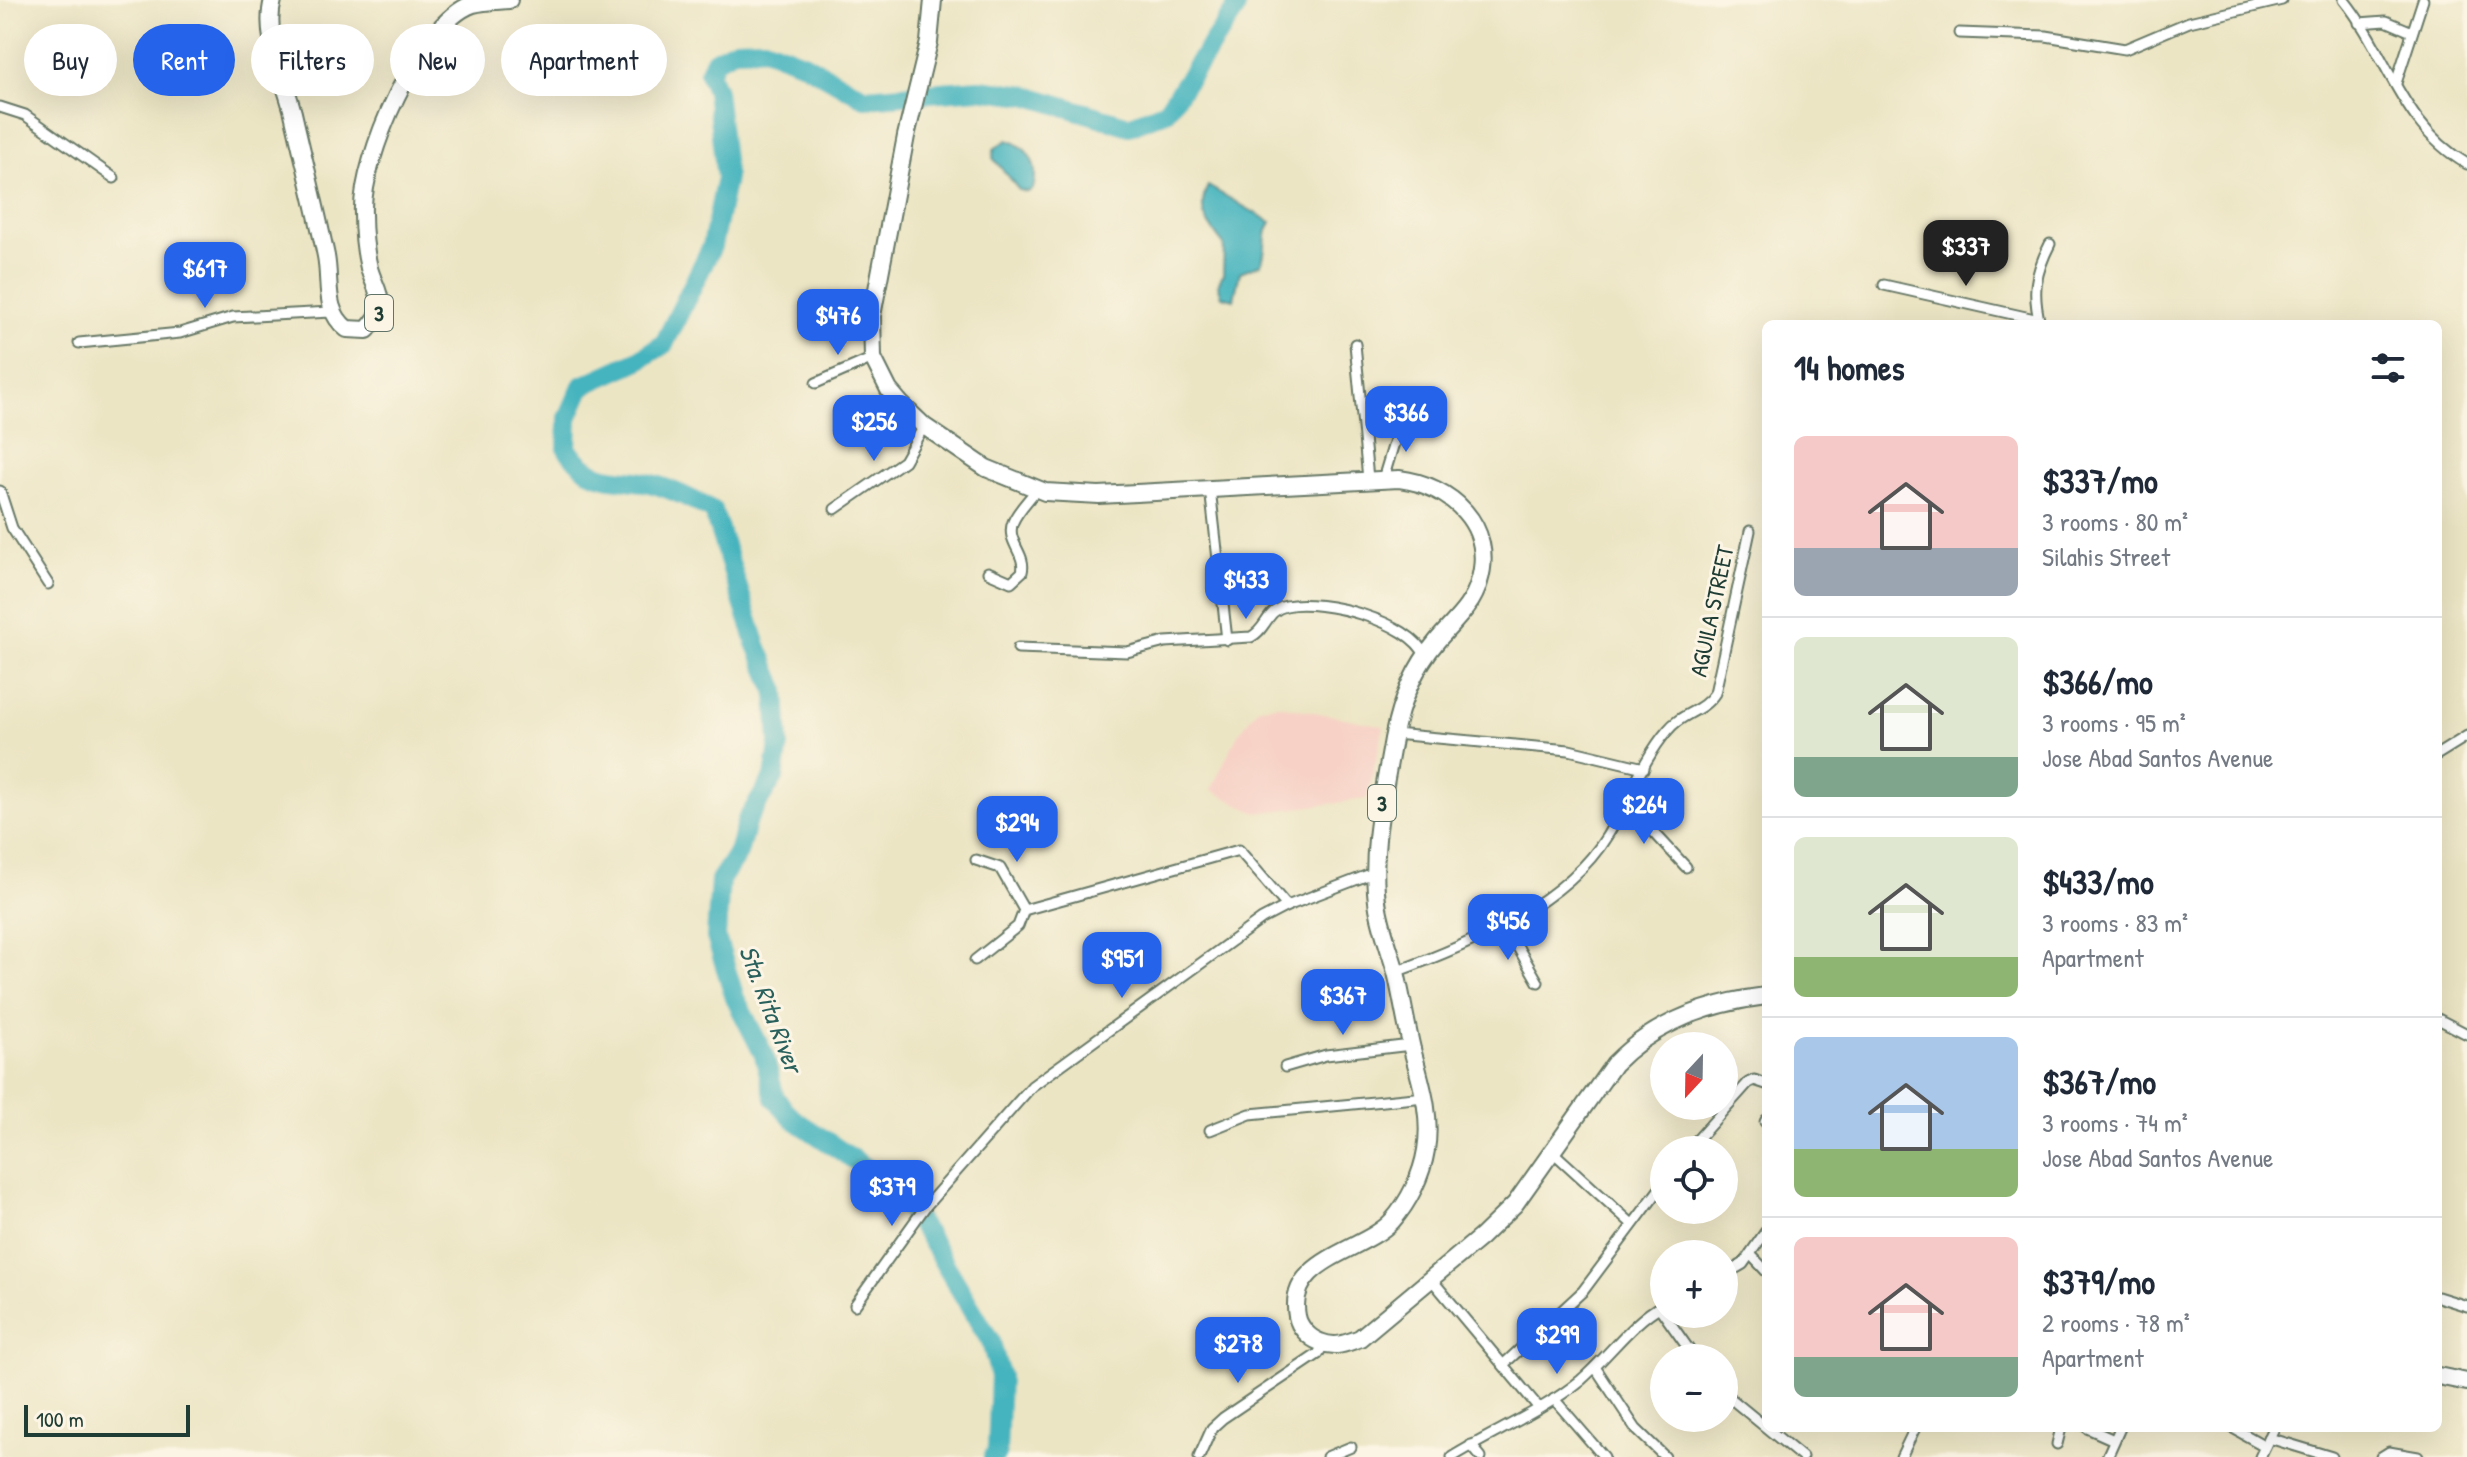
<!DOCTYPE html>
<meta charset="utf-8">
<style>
body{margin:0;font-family:"Patrick Hand",sans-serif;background:#f2f2f3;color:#1f2937;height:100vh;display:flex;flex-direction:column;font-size:30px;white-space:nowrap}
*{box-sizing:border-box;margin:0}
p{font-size:26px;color:#747a83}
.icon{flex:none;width:44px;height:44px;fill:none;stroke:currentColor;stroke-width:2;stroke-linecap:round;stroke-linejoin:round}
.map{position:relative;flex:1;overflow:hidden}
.details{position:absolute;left:1762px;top:320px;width:680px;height:1112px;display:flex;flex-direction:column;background:#fff;border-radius:12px;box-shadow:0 8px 32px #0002}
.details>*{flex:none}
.banner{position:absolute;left:24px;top:24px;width:760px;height:72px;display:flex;gap:16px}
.needle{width:52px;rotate:202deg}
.fabs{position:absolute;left:1650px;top:1032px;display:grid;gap:16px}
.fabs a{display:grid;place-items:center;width:88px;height:88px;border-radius:50%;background:#fff;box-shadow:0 8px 32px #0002;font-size:40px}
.scale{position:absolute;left:24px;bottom:20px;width:166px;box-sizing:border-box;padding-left:8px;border:4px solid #1f3d34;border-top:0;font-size:22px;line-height:28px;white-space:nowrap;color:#1f3d34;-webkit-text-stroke:6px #fcf5e5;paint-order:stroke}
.price{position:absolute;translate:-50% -68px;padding:0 18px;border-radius:16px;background:#2563eb;color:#fff;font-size:26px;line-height:52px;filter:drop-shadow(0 2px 4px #0008)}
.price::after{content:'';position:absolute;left:50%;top:48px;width:24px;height:18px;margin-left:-12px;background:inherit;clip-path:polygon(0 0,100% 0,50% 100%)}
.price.active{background:#222;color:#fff}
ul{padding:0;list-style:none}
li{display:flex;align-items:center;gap:24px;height:200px;padding:0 32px}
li+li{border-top:2px solid #e0e1e3}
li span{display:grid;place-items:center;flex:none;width:224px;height:160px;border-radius:12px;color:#555}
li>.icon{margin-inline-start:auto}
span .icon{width:96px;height:96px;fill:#fffc;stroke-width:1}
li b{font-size:34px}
h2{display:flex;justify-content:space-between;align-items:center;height:96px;padding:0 32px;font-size:34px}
.chip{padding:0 28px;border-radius:36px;background:#fff;box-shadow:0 8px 32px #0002;font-size:28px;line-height:72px}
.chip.active{background:#2563eb;color:#fff}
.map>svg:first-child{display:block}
.built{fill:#f7d1c6}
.water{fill:#45b4be;stroke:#327879;stroke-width:2}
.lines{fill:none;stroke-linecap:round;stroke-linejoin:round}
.river{stroke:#45b4be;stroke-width:20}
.street-casing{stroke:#677866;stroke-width:13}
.highway-casing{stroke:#677866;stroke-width:20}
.street{stroke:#fff;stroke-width:9}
.highway{stroke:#fff;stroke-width:16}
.labels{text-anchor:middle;stroke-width:6;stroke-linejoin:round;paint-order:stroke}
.shield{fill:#fcf5e5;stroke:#617469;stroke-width:2}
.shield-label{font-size:22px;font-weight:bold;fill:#1f3d34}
.street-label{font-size:24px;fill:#1f3d34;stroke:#fcf5e5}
.water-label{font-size:26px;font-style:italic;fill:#2a615d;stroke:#fcf5e5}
</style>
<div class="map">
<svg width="2467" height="1457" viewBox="0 0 2467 1457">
<rect width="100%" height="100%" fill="#fcf5e5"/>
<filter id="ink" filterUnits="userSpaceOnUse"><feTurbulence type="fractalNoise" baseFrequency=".0125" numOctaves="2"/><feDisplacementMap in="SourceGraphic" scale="16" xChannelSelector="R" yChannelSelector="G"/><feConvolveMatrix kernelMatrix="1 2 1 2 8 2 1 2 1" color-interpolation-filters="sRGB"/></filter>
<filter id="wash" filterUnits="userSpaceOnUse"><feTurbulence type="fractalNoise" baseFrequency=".006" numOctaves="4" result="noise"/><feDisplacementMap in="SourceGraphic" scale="32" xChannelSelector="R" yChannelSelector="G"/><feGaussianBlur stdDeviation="1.8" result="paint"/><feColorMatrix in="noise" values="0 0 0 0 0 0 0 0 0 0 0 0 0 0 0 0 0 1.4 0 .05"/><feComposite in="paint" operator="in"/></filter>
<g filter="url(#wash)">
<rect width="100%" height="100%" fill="#ece5c4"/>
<polygon class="built" points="1279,705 1384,726 1367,799 1257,813 1211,790 1237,736 1259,707"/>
<g class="water">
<path d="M1007 140C1029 146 1040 166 1033 189L1027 192 1019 190 993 158 994 149Z"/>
<path d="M1208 186 1271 222C1262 236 1268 249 1261 264L1240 272 1234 299 1222 296 1218 285 1223 274 1224 245C1209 225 1195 213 1208 186Z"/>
</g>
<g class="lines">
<path class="river" d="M993 1457 997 1452 1000 1376 991 1342 927 1234 893 1186 792 1118 775 1098 764 1055 735 998 716 937 720 880 738 853 747 820 774 777 779 744 776 691 756 643 713 511C692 499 667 486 643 482 605 476 593 482 567 449L568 418 582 386 639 360 664 344 712 246 726 178 716 91 709 73 715 60 736 49 764 48 803 63 865 98 979 89 1026 95 1129 126 1166 111 1235 10 1238 0"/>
</g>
</g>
<g filter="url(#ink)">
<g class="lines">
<g class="street-casing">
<g id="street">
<path d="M2344 0C2389 56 2400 125 2467 164"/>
<polyline points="2359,23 2386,21 2412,32"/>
<polyline points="1959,33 2046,36 2125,49 2189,22 2282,0"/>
<polyline points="2396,83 2423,0"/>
<polyline points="0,107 25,115 114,178"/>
<polyline points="1884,285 2039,320"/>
<path d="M2040 324C2032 293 2035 273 2050 244"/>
<polyline points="79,343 180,333 233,317 331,312"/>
<polyline points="1355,344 1368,479"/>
<polyline points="816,383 873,358"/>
<polyline points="1383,479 1401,420"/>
<polyline points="1210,488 1227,640"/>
<polyline points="0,491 12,528 48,584"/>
<polyline points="835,509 904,461 924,426"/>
<path d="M988 572 1011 582 1022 572C1027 554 1005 541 1013 522 1018 510 1029 500 1036 490"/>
<path d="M1018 648 1127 652 1165 642 1251 637C1267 629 1266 610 1286 606 1321 598 1411 621 1425 656"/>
<polyline points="1394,734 1569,750 1644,768"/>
<polyline points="2438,754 2467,736"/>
<polyline points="1626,802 1686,867"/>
<polyline points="976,860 1000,868 1024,910"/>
<polyline points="1505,925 1538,982"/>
<polyline points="975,960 1018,926 1024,910 1239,850 1287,906"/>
<path d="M1395 972C1467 946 1566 904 1607 836 1628 802 1642 760 1668 730 1681 713 1703 712 1715 693L1750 531"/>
<polyline points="2438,1019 2467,1034"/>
<polyline points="1285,1067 1326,1055 1411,1045"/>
<polyline points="1765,1122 1766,1120"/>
<polyline points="1210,1130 1250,1114 1425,1097"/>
<polyline points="1688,1150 1748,1083 1754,1080 1766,1084"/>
<polyline points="1554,1153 1632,1224"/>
<polyline points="1751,1255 1766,1271"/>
<polyline points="1724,1275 1743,1264 1766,1231"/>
<polyline points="1432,1280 1539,1408"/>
<polyline points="2438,1297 2467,1306"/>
<polyline points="855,1305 925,1207 1032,1086 1262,919 1287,906 1376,872"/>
<polyline points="1659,1307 1695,1358"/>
<polyline points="1504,1364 1583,1291 1664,1183"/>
<polyline points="1595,1367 1636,1429 1665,1457"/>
<polyline points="1724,1393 1802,1457"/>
<polyline points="1554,1399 1604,1457"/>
<polyline points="2087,1428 2114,1440"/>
<polyline points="2233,1428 2265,1446"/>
<polyline points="2269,1438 2332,1457"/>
<polyline points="2057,1444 2061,1428"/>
<polyline points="1471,1445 1481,1457"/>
<polyline points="1199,1457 1212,1428 1223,1418 1318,1354 1324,1344"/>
<polyline points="1327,1457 1351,1447"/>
<path d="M1452 1457C1494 1431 1542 1412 1581 1380 1610 1355 1630 1323 1664 1304"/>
<polyline points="1901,1457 1915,1428"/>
<polyline points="2107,1457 2120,1428"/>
<polyline points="2260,1457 2274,1428"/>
<polyline points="2381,1457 2389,1452 2418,1457"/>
</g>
</g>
<g class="highway-casing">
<g id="highway">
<path d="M273 0C263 36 284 77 293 113 304 161 316 208 326 256 331 283 323 310 347 329L367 330C374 322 381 315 380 303 380 292 372 280 369 268 365 251 363 231 363 214 360 160 419 23 473 4 484 1 498 1 509 0"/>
<path d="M933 0 929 42 906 136 872 316 873 358 889 390 901 404 924 426 986 468 1045 492 1099 495 1399 479C1451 485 1496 526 1479 582 1473 606 1452 623 1437 641 1413 669 1400 703 1393 739 1384 793 1369 854 1378 908 1382 930 1390 951 1396 972 1402 998 1406 1024 1412 1049 1421 1083 1432 1115 1426 1150 1422 1175 1409 1202 1392 1221 1363 1252 1286 1259 1297 1316 1299 1327 1309 1338 1320 1342 1335 1348 1345 1344 1360 1338L1481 1237 1515 1204 1614 1064C1655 1022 1709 1003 1766 996"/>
<polyline points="2438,1376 2467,1382"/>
</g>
</g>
<use href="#street" class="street"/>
<use href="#highway" class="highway"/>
</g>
</g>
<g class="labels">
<g class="shield">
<rect x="365" y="295" width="28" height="36" rx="6"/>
<rect x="1368" y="785" width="28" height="36" rx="6"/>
</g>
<g class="shield-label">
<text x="379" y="321">3</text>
<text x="1382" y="811">3</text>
</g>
<g class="street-label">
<text transform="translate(1712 611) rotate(-78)" y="8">AGUILA STREET</text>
</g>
<g class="water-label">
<text transform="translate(771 1009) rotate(69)" y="9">Sta. Rita River</text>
</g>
</g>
</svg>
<div class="fabs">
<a><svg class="needle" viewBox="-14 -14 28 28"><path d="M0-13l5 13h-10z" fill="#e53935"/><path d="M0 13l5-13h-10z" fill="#747a83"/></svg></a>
<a><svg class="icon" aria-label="locate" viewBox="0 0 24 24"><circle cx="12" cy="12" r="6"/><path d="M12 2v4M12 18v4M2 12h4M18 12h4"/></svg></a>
<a>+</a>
<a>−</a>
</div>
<div class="scale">100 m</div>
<b class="price active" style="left:1966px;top:288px">$337</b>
<b class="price" style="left:205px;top:310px">$617</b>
<b class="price" style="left:838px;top:357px">$476</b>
<b class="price" style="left:1406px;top:454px">$366</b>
<b class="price" style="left:874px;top:463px">$256</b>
<b class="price" style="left:1246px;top:621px">$433</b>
<b class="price" style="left:1644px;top:846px">$264</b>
<b class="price" style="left:1017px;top:864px">$294</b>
<b class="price" style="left:1508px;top:962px">$456</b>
<b class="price" style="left:1122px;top:1000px">$951</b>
<b class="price" style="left:1343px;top:1037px">$367</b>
<b class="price" style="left:892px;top:1228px">$379</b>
<b class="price" style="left:1557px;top:1376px">$299</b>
<b class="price" style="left:1238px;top:1385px">$278</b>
<div class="banner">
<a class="chip">Buy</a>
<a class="chip active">Rent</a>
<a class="chip">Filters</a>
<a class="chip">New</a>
<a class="chip">Apartment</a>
</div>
<section class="details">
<h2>14 homes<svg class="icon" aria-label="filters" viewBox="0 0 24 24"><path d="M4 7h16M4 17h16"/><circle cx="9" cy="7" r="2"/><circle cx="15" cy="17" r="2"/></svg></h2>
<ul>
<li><span style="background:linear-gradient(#f6c9c9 70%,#9aa5b1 0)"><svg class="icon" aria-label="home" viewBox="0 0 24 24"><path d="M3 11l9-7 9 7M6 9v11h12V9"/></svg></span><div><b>$337/mo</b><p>3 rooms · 80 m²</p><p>Silahis Street</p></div></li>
<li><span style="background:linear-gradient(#dfe7d0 75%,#7fa58c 0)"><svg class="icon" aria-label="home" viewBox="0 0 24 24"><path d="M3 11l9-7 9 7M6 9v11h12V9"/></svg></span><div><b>$366/mo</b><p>3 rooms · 95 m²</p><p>Jose Abad Santos Avenue</p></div></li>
<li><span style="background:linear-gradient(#dfe7d0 75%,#8fb573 0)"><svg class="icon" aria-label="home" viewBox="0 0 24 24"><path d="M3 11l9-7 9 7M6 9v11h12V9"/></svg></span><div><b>$433/mo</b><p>3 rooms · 83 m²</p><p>Apartment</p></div></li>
<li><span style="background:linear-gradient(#a9c7e8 70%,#8fb573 0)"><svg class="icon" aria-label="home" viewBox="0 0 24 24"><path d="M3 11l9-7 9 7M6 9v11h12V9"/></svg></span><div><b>$367/mo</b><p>3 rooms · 74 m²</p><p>Jose Abad Santos Avenue</p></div></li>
<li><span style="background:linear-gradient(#f6c9c9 75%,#7fa58c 0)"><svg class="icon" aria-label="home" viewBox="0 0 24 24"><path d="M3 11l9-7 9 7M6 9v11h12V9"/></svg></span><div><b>$379/mo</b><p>2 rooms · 78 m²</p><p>Apartment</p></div></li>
</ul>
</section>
</div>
